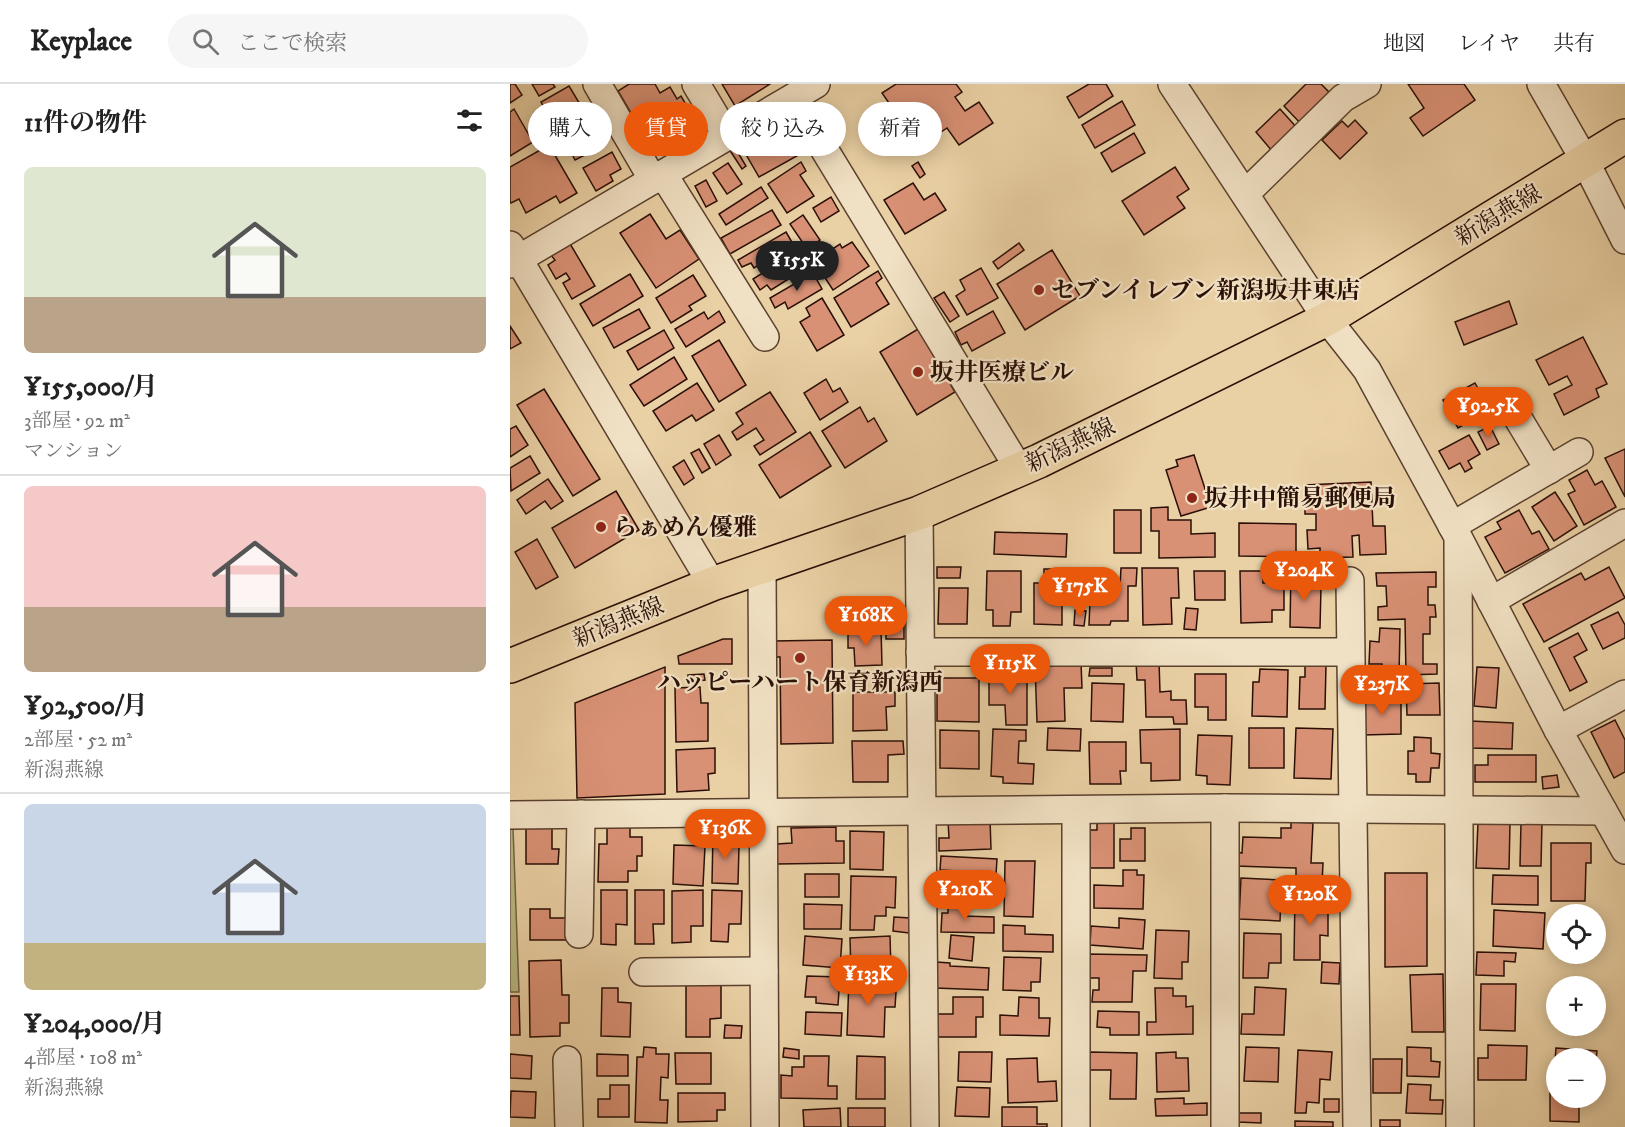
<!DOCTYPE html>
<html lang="ja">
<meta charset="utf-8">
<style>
body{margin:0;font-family:"IM FELL DW Pica","Noto Serif JP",serif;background:#f6f6f6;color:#222;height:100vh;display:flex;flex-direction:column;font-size:22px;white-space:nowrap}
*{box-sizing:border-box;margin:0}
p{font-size:20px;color:#767676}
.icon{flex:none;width:33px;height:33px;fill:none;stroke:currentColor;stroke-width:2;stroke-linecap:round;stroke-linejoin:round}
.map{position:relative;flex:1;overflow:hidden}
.side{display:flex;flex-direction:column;background:#fff;width:510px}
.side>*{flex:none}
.top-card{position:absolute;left:18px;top:18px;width:570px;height:54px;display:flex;gap:12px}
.buttons{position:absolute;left:1036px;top:820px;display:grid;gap:12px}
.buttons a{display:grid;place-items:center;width:60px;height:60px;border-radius:50%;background:#fff;box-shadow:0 3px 15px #0003;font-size:30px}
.price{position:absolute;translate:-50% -51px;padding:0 14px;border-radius:21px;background:#ea580c;color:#fff;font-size:20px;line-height:39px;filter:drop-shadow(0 2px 3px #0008)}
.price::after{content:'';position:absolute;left:50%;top:36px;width:18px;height:14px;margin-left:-9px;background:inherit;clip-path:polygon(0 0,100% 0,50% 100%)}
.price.current{background:#222;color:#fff}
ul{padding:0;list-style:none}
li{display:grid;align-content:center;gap:12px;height:318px;padding:0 24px}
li+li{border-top:2px solid #e0e0e0}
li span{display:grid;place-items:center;height:186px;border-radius:9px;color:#555}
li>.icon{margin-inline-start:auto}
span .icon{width:108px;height:108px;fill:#fffc;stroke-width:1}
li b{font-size:26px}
h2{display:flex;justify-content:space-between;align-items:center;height:72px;padding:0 24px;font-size:26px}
.chip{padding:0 21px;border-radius:27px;background:#fff;box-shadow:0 3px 15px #0003;font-size:21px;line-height:54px}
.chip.current{background:#ea580c;color:#fff}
header{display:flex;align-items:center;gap:36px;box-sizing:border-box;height:84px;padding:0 30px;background:#fff;border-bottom:2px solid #e0e0e0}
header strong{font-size:28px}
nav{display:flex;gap:33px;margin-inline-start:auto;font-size:21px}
.search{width:420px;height:54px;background:#f6f6f6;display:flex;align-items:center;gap:15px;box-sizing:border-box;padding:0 21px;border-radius:33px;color:#767676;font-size:22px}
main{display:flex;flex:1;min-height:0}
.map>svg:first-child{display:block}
.green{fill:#baba84;stroke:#726445;stroke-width:1.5}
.building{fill:#d99175;stroke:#2a0f06;stroke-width:1.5}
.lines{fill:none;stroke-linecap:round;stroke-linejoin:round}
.minor-casing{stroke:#5a402e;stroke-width:30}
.primary-casing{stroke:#2a0f06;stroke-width:36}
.minor{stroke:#f1e1c4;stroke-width:27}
.primary{stroke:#ead1a5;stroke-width:33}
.poi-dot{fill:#8f2418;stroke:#f1e1c4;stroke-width:2}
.labels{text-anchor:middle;stroke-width:4.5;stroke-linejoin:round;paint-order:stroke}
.street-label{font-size:24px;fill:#2a0f06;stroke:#f1e1c4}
.poi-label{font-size:24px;font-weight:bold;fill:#2a0f06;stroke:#f1e1c4;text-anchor:start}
</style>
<header>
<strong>Keyplace</strong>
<div class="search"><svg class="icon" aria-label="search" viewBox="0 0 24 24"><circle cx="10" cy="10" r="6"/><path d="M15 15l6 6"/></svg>ここで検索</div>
<nav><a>地図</a><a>レイヤ</a><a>共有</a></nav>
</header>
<main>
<section class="side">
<h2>11件の物件<svg class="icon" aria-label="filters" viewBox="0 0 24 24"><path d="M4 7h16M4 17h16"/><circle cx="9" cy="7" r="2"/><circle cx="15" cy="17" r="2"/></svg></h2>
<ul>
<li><span style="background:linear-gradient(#dfe7d0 70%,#b9a48a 0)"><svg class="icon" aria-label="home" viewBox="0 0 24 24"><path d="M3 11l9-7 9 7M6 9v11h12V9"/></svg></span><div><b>¥155,000/月</b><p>3部屋 · 92 m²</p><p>マンション</p></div></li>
<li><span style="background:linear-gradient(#f6c9c9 65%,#b9a48a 0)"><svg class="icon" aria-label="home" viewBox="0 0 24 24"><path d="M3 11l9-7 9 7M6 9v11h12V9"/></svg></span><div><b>¥92,500/月</b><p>2部屋 · 52 m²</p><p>新潟燕線</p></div></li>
<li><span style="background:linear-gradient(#c9d6e8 75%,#c2b280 0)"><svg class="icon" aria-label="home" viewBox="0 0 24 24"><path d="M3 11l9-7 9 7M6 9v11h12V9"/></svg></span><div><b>¥204,000/月</b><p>4部屋 · 108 m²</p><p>新潟燕線</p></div></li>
</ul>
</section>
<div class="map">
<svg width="1115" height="1043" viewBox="0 0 1115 1043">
<rect width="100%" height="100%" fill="#ead1a5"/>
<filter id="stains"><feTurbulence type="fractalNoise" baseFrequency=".00333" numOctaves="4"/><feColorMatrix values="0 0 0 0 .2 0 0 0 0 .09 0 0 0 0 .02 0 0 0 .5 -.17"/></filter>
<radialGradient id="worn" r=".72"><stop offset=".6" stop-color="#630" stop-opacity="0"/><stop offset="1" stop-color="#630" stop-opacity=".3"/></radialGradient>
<polygon class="green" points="0,744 3,744 9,908 0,908"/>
<g class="building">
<polygon points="0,0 5,0 12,11 0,19"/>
<polygon points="22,0 43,0 45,3 29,12"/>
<polygon points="119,0 145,0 150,9 160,3 167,15 171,12 184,34 139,60 108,7"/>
<polygon points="212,0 260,0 225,22"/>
<polygon points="386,0 446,0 452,8 445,13 455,27 469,18 483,39 449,61 437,44 425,52 415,36 421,32 415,23 392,38 372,9"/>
<polygon points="579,0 596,0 603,12 569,34 557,13"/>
<polygon points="796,0 811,0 823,12 793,42 774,22"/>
<polygon points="898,0 954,0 965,16 913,52 900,34 914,24"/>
<polygon points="59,2 71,22 60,28 63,34 46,44 31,18"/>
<polygon points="612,17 625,41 585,64 572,41"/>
<polygon points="4,25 23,58 0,72 0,28"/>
<polygon points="770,25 788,45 763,68 746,48"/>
<polygon points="845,36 857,49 830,75 812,56 832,37 838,43"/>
<polygon points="84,37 93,54 80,61 83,67 65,76 53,52"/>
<polygon points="268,47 273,57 284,50 294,68 249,93 234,67"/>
<polygon points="624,49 635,69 602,88 591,69"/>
<polygon points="39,61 67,109 50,119 46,112 16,129 9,115 1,119 0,117 0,83"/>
<polygon points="224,62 236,82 232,85 219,65"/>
<polygon points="102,68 111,85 100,91 103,97 86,107 73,84"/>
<polygon points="291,78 296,87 290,91 304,112 277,129 258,100"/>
<polygon points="408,78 415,90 410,94 402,82"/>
<polygon points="218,79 232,100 217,110 203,89"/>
<polygon points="665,83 679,105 667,113 675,124 634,151 612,117"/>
<polygon points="196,96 207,117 196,123 185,102"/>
<polygon points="403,99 414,116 425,109 436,126 395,150 374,116"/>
<polygon points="251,103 258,114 216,141 209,130"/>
<polygon points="321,113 329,127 311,138 303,124"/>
<polygon points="262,126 271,141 220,170 211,154"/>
<polygon points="140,130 156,155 170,146 189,175 146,204 110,149"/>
<polygon points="293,131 310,156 297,165 280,140"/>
<polygon points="276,148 283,160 244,184 241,179 232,183 228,176"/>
<polygon points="59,158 85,202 62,215 53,199 60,195 56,189 46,195 38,181 45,176 40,170"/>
<polygon points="342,158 359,182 323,206 304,177 330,160 332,164"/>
<polygon points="509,159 514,166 488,185 483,178"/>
<polygon points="542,166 570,212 515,246 487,200"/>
<polygon points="286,168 296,184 261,206 257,201 250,206 243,195"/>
<polygon points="471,184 488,214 457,231 446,212 455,206 450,196"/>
<polygon points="368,187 372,194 366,199 379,220 341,243 324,214"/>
<polygon points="303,189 312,205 278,225 275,218 265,224 260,214"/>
<polygon points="120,190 133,212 83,242 70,220"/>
<polygon points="183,191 196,212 179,222 182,226 161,239 146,214"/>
<polygon points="434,208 449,232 440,238 424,214"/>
<polygon points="312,214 334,251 307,267 290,238 300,232 296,224"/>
<polygon points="999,217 1007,240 954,261 945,238"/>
<polygon points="129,225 140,244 104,264 93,244"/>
<polygon points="209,227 215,238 176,263 165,245 194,228 198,235"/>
<polygon points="483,227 495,249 462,267 457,258 451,261 445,248"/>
<polygon points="0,242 11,259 0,265"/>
<polygon points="408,245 445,308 407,331 370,268"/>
<polygon points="154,246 164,264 128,286 117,267"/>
<polygon points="1073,253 1097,300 1086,305 1089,313 1054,331 1044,310 1062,301 1057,292 1039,301 1026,276"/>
<polygon points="209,256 236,301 209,318 182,272"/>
<polygon points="164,273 177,295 134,322 120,301"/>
<polygon points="316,295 323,308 330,304 338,318 310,336 294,309"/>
<polygon points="187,299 204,326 186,337 182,331 156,347 143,327"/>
<polygon points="965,299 980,326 948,344 933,316"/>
<polygon points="34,305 90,395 63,412 7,321"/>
<polygon points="260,308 286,348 250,371 244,362 254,356 246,344 227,356 222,348 233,340 226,329"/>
<polygon points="350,323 358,338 364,334 377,357 335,384 312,347"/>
<polygon points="6,342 18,361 0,373 0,345"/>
<polygon points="980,342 989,360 977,366 968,348"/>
<polygon points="300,348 321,382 270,414 249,381"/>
<polygon points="209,351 221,371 206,381 194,360"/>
<polygon points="959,351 970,370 958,377 962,384 955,388 950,379 939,385 929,367"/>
<polygon points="189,365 200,384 192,389 181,369"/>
<polygon points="1115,365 1115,413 1095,374"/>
<polygon points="684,371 701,423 671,432 656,386 668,382 666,376"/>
<polygon points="20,372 30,389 1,407 0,384"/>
<polygon points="174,376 184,394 174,401 163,383"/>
<polygon points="1077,386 1085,401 1092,397 1106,423 1074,441 1058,410 1065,407 1059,396"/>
<polygon points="38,395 53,417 41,425 35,417 16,430 7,416"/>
<polygon points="861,398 863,442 875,442 876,470 850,471 849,451 842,452 843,473 810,474 810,464 798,465 797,446 806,446 806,430 795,430 795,401"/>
<polygon points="106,407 129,446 65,484 42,444"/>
<polygon points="1045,408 1067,442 1044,457 1022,423"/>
<polygon points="658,423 658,436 681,436 681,450 705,449 705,473 649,474 649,447 641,447 641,424"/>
<rect x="604" y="426" width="27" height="43"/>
<polygon points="1009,426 1022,450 1029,447 1039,465 995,489 975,453 991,445 987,438"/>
<polygon points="729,439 786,440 786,473 729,472"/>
<polygon points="485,448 557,450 556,473 484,470"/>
<polygon points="27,455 48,493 26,505 5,468"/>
<polygon points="427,483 451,483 450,494 427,494"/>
<polygon points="1099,483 1115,514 1034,558 1013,520 1071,489 1075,496"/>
<polygon points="611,484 627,484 626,502 618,502 618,537 601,537 600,541 579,541 581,492 598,493 598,502 610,502"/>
<polygon points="632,484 668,484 669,514 661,514 662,540 633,541"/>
<polygon points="534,485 561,485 560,519 552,519 552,541 524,540 524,499 534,499"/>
<polygon points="781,485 796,485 796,502 811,503 810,544 780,543"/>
<polygon points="477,487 511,487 511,528 501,528 500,542 483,542 483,526 476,526"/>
<polygon points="684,487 715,487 715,516 685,516"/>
<polygon points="730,487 753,487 753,499 774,499 774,526 762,526 762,538 731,539"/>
<polygon points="926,488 926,503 918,503 918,521 925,521 926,533 920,533 920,550 913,550 913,580 927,580 927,590 896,591 895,535 868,536 868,523 877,522 876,502 867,502 866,489"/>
<polygon points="429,504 458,504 457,540 428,540"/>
<polygon points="676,524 688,525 686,546 674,545"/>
<polygon points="565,526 576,527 574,542 564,541"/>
<polygon points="1108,528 1115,541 1115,554 1093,565 1081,541"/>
<rect x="376" y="539" width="18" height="16"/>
<polygon points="870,544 890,545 889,591 872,591 872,580 859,580 860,557 869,558"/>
<polygon points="371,545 372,581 345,582 344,564 338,564 338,546"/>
<polygon points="1068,549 1077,566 1064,573 1077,598 1060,607 1039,564"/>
<polygon points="213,555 222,555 222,580 169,580 168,572"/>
<polygon points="322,556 323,659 271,660 270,573 264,573 264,557"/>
<polygon points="626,577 649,577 650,608 661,607 661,616 676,616 677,640 664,640 663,633 636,633 635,596 627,596"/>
<polygon points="571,579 572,604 554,604 555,637 527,638 525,581"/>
<polygon points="795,580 816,581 815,625 789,625 790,593 795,593"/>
<polygon points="155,583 155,710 67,714 65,619"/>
<polygon points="967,583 989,584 986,624 964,622"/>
<polygon points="580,584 602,584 602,592 579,592"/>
<polygon points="750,585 778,586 777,633 742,632 743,598 749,598"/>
<polygon points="479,587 517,587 517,641 496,641 495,621 479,621"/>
<polygon points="194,590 195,596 178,598 178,591"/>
<polygon points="685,590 716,590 716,636 698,636 698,623 685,623"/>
<polygon points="427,594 469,594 469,638 427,637"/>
<polygon points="582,599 614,600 613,638 581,637"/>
<polygon points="929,599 930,631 897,631 896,600"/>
<polygon points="190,603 191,619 198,619 198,657 166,658 165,604"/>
<polygon points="343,608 385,608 385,622 376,623 377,646 343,647"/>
<polygon points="891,613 891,650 853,651 853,614"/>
<polygon points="1105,636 1115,656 1115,688 1104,694 1081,648"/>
<polygon points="960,637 1003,639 1002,665 960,664"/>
<polygon points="538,644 571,645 570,667 537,666"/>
<rect x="739" y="644" width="35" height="40"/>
<polygon points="786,644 823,645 821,695 784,694"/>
<polygon points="483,645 516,646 516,657 509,657 508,679 524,680 523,700 493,699 493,693 481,692"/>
<polygon points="670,645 670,696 641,697 641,679 631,679 630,646"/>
<polygon points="430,646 469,647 469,685 430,684"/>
<polygon points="688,651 722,652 720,701 697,700 697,692 686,691"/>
<polygon points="904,653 921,654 921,669 930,670 929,684 921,684 920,698 906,698 906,690 898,690 898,667 904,667"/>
<polygon points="342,657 393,657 394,670 378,671 378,698 343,698"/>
<polygon points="579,658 616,658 616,687 610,687 611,700 580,700"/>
<polygon points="205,664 205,689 198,690 199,706 167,708 166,666"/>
<polygon points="978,671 1026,671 1026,698 965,698 965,681 978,681"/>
<polygon points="1047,691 1049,703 1033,705 1032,693"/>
<polygon points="480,735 481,765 429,767 429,754 439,754 438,737"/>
<polygon points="604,738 604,784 579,784 579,746 587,746 587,739"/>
<polygon points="781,738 803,739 801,779 813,779 812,800 786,799 786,784 726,782 727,768 732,769 733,753 771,754 771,744 781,744"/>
<polygon points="1011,738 1032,738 1031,782 1010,782"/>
<polygon points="16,739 42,739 42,765 49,765 48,780 16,780"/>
<polygon points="97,739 120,739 120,753 132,753 132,772 127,772 127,787 118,787 118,798 88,798 89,760 97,760"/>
<polygon points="968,739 1000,740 999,785 966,784"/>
<polygon points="326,743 326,757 334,757 334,779 267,780 267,760 282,759 281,744"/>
<polygon points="621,744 635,744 635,777 610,777 610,755 621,755"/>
<polygon points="340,747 374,748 373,786 340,785"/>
<polygon points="203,749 221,750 221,763 229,763 228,800 202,799"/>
<polygon points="1041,759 1081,759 1081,779 1076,779 1075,817 1041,817"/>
<polygon points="164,761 195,762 193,802 163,800"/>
<polygon points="431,772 487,775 485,806 446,805 447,787 430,786"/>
<polygon points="495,777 525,777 523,833 494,832"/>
<polygon points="613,786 627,786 627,791 634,791 633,825 584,824 584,801 613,802"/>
<polygon points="875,789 917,789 917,882 875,883"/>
<rect x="295" y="790" width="34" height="23"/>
<polygon points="983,791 1028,792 1028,821 982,820"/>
<polygon points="341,792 386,793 385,824 376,823 376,832 365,832 364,846 340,846"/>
<polygon points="426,793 441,795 439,808 425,806"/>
<polygon points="731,794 772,796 770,837 729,835"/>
<polygon points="91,806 117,806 117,841 106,840 106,861 91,860"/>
<polygon points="125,806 154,806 154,840 143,840 144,860 125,860"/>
<polygon points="193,806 193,842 181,842 181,858 162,859 162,807"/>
<polygon points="202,806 232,807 231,840 219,840 218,858 201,857"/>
<polygon points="785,811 818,812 818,852 810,851 810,876 784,876"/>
<polygon points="438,817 454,817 454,832 484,833 484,849 431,848 432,829 438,829"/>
<polygon points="294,820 332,821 331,845 294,845"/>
<polygon points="20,825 40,825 40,834 58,834 57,856 20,856"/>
<polygon points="984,826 1035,829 1033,865 983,862"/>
<polygon points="384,833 400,834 399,849 383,847"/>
<polygon points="609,834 635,836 633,865 580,861 581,842 609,844"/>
<polygon points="493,841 515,842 515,850 543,851 543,868 493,867"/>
<polygon points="646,846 679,847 678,878 672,878 672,895 644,894"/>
<polygon points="734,849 771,850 771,879 759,879 758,894 733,894"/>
<polygon points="441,851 464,853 462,877 439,874"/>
<polygon points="295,852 332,855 330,884 293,881"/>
<polygon points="380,852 381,887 341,889 340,854"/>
<polygon points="967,868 1006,869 1005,878 994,877 994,892 966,891"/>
<polygon points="577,870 637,871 636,887 623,887 622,918 582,918 583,906 589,906 589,894 577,894"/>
<polygon points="494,873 531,874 530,898 521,898 521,907 493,906"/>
<polygon points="51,876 52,911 59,911 59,939 50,939 50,952 20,953 19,877"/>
<polygon points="426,878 440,879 440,882 479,884 478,906 425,904"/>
<polygon points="812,878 830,879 829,900 811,899"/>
<polygon points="933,890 934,948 902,948 900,891"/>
<polygon points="297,892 330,893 328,921 306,919 306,913 295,913"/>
<polygon points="339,894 379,895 378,907 386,908 385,923 375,923 374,953 337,951"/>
<polygon points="971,900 1006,900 1005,947 970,946"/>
<polygon points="176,901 211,901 211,934 200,935 200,953 176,953"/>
<polygon points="745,903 776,905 774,951 731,950 732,930 744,930"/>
<polygon points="92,904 108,904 108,918 121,919 120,953 91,952"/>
<polygon points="645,904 663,904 663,912 676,912 676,923 683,922 683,950 637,951 637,938 646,938"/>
<polygon points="0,912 9,912 10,951 0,951"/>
<polygon points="443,913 473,913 473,933 466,933 466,953 426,953 426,930 443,930"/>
<polygon points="509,913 529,914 529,934 540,934 539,952 490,951 490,931 508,932"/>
<polygon points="588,927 629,928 629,951 600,951 600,944 587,943"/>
<polygon points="296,928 332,929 331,952 295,950"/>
<polygon points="215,941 232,942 231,954 214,954"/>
<polygon points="978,961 1017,962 1016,996 968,996 968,974 978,974"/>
<polygon points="134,963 146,964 146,970 159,970 158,994 151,993 150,1016 158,1016 157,1039 125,1038 127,973 133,973"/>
<polygon points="736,963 769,964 768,998 734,997"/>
<polygon points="897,963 921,964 921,977 930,978 929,993 897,992"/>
<polygon points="274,964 289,966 289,975 273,973"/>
<polygon points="1046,964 1087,967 1086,977 1086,975 1047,975 1047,1003 1043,1002"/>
<polygon points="788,966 822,968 820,996 810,995 809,1019 797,1018 796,1029 785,1029"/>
<polygon points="449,968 482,968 481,998 448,997"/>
<polygon points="580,968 627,969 626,1015 600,1015 601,986 580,986"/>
<polygon points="666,968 666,974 678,974 679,1007 647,1008 646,969"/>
<polygon points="165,969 201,969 201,1000 166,1000"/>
<polygon points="0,970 22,972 21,995 0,994"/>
<polygon points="87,970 118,971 118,992 87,992"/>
<polygon points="294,972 319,972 318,1002 327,1002 327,1015 271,1014 271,991 282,992 282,983 294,983"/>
<polygon points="347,972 375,973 375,1015 346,1015"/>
<polygon points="527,974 528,998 546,997 547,1017 498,1019 497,975"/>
<polygon points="863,975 892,975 891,1009 863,1009"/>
<polygon points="898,1000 921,1001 920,1016 933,1016 932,1030 896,1029"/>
<polygon points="100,1001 119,1001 119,1033 88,1033 88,1015 100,1015"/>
<polygon points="447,1003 480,1004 479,1033 445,1032"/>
<polygon points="1,1007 26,1008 25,1034 0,1033"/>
<polygon points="168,1009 215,1009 215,1026 207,1026 207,1037 168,1038"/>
<polygon points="1040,1009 1047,1009 1047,1014 1069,1014 1069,1038 1040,1037"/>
<polygon points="674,1014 674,1020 697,1019 697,1031 646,1032 645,1015"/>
<rect x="814" y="1015" width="15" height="13"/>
<polygon points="492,1023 527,1023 527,1040 537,1040 537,1043 492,1043"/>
<polygon points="330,1024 331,1043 294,1043 293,1026"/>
<rect x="338" y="1024" width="37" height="19"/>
<polygon points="728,1029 751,1029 751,1039 728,1038"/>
<rect x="870" y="1036" width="20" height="7"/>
<polygon points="785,1037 823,1038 823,1043 785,1043"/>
</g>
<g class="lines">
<g class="minor-casing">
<g id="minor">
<polyline points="87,0 143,96"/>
<polyline points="186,0 217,52"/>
<polyline points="662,0 817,235 857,286 947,451 1048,646 1115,766"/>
<polyline points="1031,0 1075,77 1115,156"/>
<polyline points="283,14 509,385"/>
<polyline points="153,90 255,253"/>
<polyline points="735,110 833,14 857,0"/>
<polyline points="0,161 202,500"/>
<polyline points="0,180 306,0"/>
<polyline points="1006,331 1039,386"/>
<polyline points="409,429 415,1043"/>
<polyline points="942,442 1069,368"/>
<polyline points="948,458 950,1043"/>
<polyline points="252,484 255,1043"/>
<polyline points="840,497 847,1043"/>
<polyline points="981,517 1115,439"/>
<polyline points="410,568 840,568"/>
<polyline points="1048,646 1115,610"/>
<polyline points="566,726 566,1043"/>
<polyline points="0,731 715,724 1093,727"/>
<polyline points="69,850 71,730"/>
<polyline points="133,888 254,887"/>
<polyline points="57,976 59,1043"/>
<polyline points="715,1043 715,724"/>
</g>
</g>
<g class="primary-casing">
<polyline id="primary" points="0,582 202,500 409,429 529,377 817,235 1115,52"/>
</g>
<use href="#minor" class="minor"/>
<use href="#primary" class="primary"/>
</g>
<g class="poi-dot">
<circle cx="529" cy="206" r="6"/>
<circle cx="408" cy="288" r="6"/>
<circle cx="682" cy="414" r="6"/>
<circle cx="91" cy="443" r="6"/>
<circle cx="290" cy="574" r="6"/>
</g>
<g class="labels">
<g class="street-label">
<text transform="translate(988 131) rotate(-31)" y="8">新潟燕線</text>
<text transform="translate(560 361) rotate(-25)" y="8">新潟燕線</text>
<text transform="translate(108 538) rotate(-22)" y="8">新潟燕線</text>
</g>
<g class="poi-label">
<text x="541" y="214">セブンイレブン新潟坂井東店</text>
<text x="420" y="296">坂井医療ビル</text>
<text x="694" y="422">坂井中簡易郵便局</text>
<text x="103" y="451">らぁめん優雅</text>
<text x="290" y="606" text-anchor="middle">ハッピーハート保育新潟西</text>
</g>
</g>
<rect width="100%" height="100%" filter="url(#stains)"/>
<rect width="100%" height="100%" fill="url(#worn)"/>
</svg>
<div class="buttons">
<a><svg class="icon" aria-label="locate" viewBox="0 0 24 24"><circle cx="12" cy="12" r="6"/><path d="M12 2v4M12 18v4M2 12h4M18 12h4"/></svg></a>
<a>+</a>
<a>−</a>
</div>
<b class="price current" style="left:287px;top:208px">¥155K</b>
<b class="price" style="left:978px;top:354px">¥92.5K</b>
<b class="price" style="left:794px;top:518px">¥204K</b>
<b class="price" style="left:570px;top:534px">¥175K</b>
<b class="price" style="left:356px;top:563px">¥168K</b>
<b class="price" style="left:500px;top:611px">¥115K</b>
<b class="price" style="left:872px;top:632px">¥237K</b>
<b class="price" style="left:215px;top:776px">¥136K</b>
<b class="price" style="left:455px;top:837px">¥210K</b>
<b class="price" style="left:800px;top:842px">¥120K</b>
<b class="price" style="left:358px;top:922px">¥133K</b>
<div class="top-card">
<a class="chip">購入</a>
<a class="chip current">賃貸</a>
<a class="chip">絞り込み</a>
<a class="chip">新着</a>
</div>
</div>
</main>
